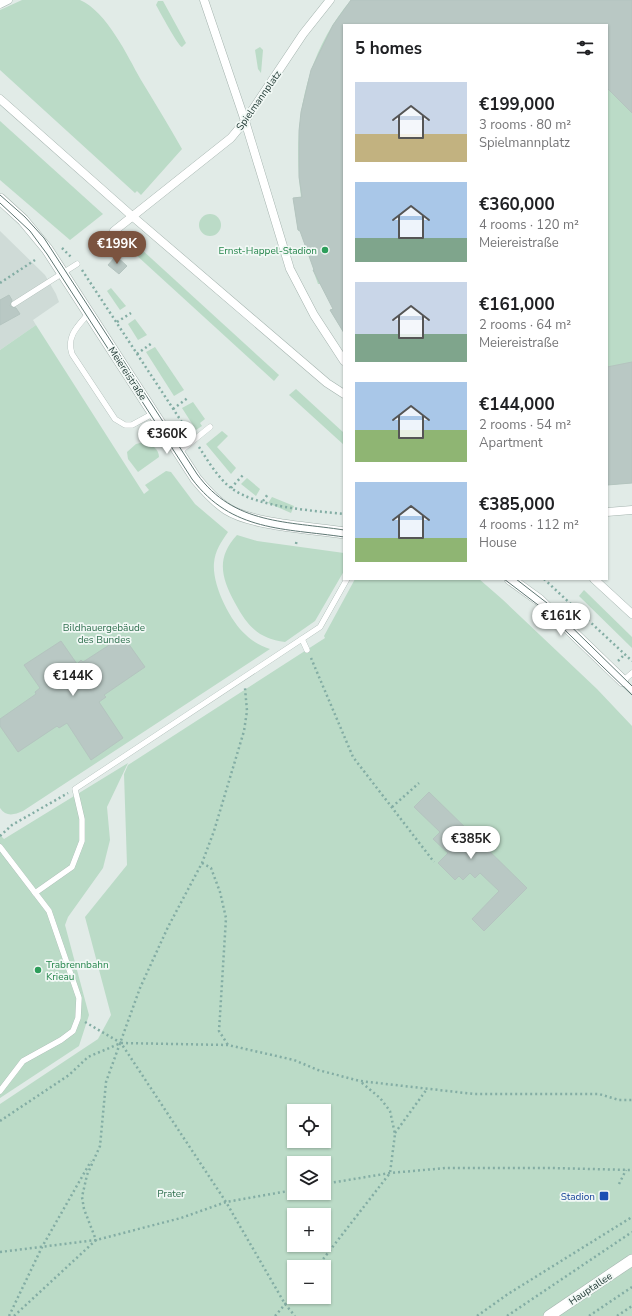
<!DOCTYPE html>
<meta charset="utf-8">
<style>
body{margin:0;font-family:"Nunito Sans",sans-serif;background:#f6f6f6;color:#202124;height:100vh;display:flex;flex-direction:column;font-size:15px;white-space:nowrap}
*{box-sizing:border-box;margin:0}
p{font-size:13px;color:#757577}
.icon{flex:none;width:22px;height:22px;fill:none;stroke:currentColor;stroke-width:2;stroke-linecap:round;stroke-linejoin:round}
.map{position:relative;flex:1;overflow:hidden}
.sheet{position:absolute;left:343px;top:24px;width:265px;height:556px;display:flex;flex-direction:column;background:#fff;border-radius:0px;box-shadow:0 1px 3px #0004}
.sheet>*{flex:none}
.fabs{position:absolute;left:287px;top:1104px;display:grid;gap:8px}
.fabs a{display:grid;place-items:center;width:44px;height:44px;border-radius:0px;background:#fff;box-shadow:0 1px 3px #0004;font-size:20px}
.price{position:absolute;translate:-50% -34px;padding:0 9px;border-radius:14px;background:#fff;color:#222;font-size:13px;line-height:26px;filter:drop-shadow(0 1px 2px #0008)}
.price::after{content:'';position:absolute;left:50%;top:24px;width:12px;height:9px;margin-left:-6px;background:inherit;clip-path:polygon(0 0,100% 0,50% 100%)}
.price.current{background:#7b533f;color:#fff}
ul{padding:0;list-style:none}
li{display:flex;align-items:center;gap:12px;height:100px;padding:0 12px}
li span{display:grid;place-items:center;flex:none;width:112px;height:80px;border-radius:0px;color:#555}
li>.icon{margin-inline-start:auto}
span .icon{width:48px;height:48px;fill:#fffc;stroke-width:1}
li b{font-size:17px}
h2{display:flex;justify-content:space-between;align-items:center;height:48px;padding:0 12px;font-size:17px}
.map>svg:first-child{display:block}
.built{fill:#cfdbd7}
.green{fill:#bbdbc7;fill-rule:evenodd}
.building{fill:#b9c8c4;stroke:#b4c4bf}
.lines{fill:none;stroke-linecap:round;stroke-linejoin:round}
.service-casing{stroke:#a4b3ae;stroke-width:6}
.pedestrian-casing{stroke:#a4b3ae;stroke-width:9}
.minor-casing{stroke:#a4b3ae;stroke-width:12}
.path{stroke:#83ada4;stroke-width:2.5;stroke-dasharray:2 3;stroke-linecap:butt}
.service{stroke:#fff;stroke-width:5.5}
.pedestrian{stroke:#fff;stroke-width:8}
.minor{stroke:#fff;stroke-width:11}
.tram{stroke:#5d7672;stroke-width:1}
.leisure-dot{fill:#2e9e5b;stroke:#f1f8f5;stroke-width:1.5}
.transit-dot{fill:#1a4fb4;stroke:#f1f8f5;stroke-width:1.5}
.labels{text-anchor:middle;stroke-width:3.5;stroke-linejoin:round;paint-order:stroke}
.street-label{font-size:10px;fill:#223b36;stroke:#f1f8f5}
.leisure-label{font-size:10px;fill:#27864d;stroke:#f1f8f5;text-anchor:end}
.park-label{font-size:10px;fill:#2f6f4e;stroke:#f1f8f5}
.transit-label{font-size:10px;fill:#164399;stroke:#f1f8f5;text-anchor:end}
</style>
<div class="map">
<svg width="632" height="1316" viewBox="0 0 632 1316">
<rect width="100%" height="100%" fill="#e1ebe7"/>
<polygon class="built" points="0,231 45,275 56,294 59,302 33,320 36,325 0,350"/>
<g class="green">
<path d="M22 0H80C107 12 127 55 141 80 155 103 169 126 182 149L141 195 137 191 135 193 0 70V10Z"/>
<path d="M351 0H632V483L607 485V25H344V333L330 310 338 306 320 284H318L313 270 314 269 300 231 298 230 293 198 301 197C292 126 304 55 351 0Z"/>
<path d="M158 1H163L186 43 182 47C178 46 160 12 156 5Z"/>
<polygon points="260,47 263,50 261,73 258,69 255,50"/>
<polygon points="0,121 103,214 70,240 0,180"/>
<circle cx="210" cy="225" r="11"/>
<polygon points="129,238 279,375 274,381 123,243"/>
<polygon points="111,288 126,306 120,310 107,291"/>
<polygon points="135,319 147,335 138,340 128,324"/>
<path d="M36 325 144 494 149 490 145 485 166 471 171 472 195 504 228 532C221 542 215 551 214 563 212 585 230 621 246 635 253 642 261 646 270 649L23 811C14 815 6 817 0 808V350Z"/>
<polygon points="155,347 184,390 174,396 146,352"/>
<polygon points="296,389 344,433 344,445 289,395"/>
<polygon points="193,402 205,419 200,423 202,426 196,430 182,408"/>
<polygon points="222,431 228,436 217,447 236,468 231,474 206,444"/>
<path d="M144 442C151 444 159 449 159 457L138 472 128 459 127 452 136 444Z"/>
<polygon points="247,478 260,489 256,496 241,484"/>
<polygon points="272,497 294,506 291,513 268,503"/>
<path d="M237 535 257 541 344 553V571L315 621 285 642C258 639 247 625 235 603 221 577 216 558 237 535Z"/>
<path d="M355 579H479L502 599 597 689 632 726V1316H0V1104L98 1039 111 1015 85 917 127 865 124 774 128 765 325 638 324 636ZM294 1111H324V1141H294ZM294 1163H324V1193H294ZM294 1215H324V1245H294ZM294 1267H324V1297H294Z"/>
<polygon points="584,590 632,637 632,648 579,596"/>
<polygon points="128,763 107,807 110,840 103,868 68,917 65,925 89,1015 79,1046 0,1098 0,835 4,839"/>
</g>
<g class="building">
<polygon points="351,0 632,0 632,113 607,88 607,25 344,25 344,333 330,310 333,309 313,270 314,270 300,231 298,230 293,198 302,197 299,177 299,131 301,112 311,70 333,25"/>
<polygon points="116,256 127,266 119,274 108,265"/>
<polygon points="9,295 12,300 10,306 16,308 20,314 0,325 0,300"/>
<polygon points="632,362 632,483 607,485 607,367"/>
<polygon points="123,636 145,667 104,695 106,697 99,702 123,738 91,760 67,723 59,728 57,726 18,752 0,726 0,719 36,694 35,692 40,688 24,665 61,641 77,664 81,660 83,662"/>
<polygon points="429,792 527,888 484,931 472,919 499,891 480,873 475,878 470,873 463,880 459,876 455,880 438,863 448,853 433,839 440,832 414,807"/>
</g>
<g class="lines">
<g class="service-casing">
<g id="service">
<polyline points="14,304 77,264"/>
<path d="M89 313C78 326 66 336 72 354L115 419 125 425H132L154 413"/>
<polyline points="179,452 210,427"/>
<polyline points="302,639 307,650"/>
<polyline points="632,673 623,681 632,690"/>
<polyline points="0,847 49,911 79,998 78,1018 73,1031 61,1040 23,1061 0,1091"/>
<polyline points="35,893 72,867 82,841 82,819 75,789 320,627 347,579"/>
</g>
</g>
<g class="pedestrian-casing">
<g id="pedestrian">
<polyline points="204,0 245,121 290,269 314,315 344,361"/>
<polyline points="0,4 8,0"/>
<polyline points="0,99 132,216 327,383 344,394"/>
<polyline points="114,231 231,138 245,121 303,34 330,0"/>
<polyline points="607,512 632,510"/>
<polyline points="594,579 632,614"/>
</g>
</g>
<g class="minor-casing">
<g id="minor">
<path d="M0 199 23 220 47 249 196 479C205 490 215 501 227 509 252 525 313 528 344 533"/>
<polyline points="510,579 539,600 623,681"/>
<polyline points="549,1316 632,1260"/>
</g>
</g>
<g class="path">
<polyline points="62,248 71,257"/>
<polyline points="82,270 189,433"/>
<polyline points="0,283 35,260"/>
<polyline points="117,322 131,313"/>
<polyline points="137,354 152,343"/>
<polyline points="173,409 189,397"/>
<path d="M199 447C208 461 218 478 231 488 259 508 310 510 344 514"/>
<polyline points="231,488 243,475"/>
<polyline points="263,501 268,494"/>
<polyline points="296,544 297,539"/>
<polyline points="544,579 632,661"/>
<polyline points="311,658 353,757 434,862"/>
<polyline points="618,661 625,654"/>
<polyline points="392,807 419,783"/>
<polyline points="0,836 12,825 68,793"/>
<polyline points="202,863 211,868 220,892 226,918 219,1031 228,1045"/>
<polyline points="85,1022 121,1043 226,1202 285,1304 295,1316"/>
<polyline points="0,1121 69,1075 88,1057 121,1043 228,1045 294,1060 318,1070 360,1081 474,1094 599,1094 619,1100 632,1100"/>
<polyline points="395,1133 427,1089"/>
<polyline points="324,1184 390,1173 446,1168 552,1168 632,1170"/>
<polyline points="619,1184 626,1170"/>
<polyline points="0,1252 96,1240 181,1218 226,1202 294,1190"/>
<polyline points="317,1267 390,1173 395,1134 390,1111 380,1098 361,1082"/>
<polyline points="9,1316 42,1247 91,1161"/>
<polyline points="14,1316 96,1240 84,1209 82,1197 87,1175 100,1146 106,1082 140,988 168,927 202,863 214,831 244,731 247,711 245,688"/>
<polyline points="275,1316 294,1294"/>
<polyline points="477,1316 508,1294 632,1217"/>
<polyline points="507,1316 632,1232"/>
<polyline points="589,1316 632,1287"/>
<polyline points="617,1316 632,1306"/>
</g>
<use href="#service" class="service"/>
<use href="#pedestrian" class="pedestrian"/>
<use href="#minor" class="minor"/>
<g class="tram">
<path d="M0 195 25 217 44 238 197 474C234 525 287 521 344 530"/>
<path d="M0 203 30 231 47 254 192 479C232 532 284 528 344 537"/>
<polyline points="504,579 542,608 632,695"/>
<polyline points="516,579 547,603 632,686"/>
</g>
</g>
<g class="leisure-dot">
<circle cx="325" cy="250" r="4"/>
<circle cx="38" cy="970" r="4"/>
</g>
<rect class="transit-dot" x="599" y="1191" width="10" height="10" rx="2"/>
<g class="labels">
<g class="street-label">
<text transform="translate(258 100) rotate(-55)" y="4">Spielmannplatz</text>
<text transform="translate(128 373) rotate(57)" y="4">Meiereistraße</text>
<text transform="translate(590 1288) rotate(-34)" y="4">Hauptallee</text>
</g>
<g class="leisure-label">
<text x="317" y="254">Ernst-Happel-Stadion</text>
<text x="46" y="968" text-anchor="start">Trabrennbahn<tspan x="46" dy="12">Krieau</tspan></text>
</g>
<g class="park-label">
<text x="104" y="631">Bildhauergebäude<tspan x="104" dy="12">des Bundes</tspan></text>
<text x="171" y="1197">Prater</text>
</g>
<g class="transit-label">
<text x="595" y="1200">Stadion</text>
</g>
</g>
</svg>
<div class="fabs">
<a><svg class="icon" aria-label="locate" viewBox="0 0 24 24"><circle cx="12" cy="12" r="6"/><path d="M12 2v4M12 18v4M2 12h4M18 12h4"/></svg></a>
<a><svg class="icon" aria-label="layers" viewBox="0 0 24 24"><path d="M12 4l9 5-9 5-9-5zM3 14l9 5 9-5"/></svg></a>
<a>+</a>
<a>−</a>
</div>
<b class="price current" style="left:117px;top:265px">€199K</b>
<b class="price" style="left:167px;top:455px">€360K</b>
<b class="price" style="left:561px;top:637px">€161K</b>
<b class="price" style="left:73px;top:697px">€144K</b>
<b class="price" style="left:471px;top:860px">€385K</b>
<section class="sheet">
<h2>5 homes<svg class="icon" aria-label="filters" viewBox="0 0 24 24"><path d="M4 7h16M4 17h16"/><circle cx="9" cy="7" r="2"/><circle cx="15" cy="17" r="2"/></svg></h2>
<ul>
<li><span style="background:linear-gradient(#c9d6e8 65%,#c2b280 0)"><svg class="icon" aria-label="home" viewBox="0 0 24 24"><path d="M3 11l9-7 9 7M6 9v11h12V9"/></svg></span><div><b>€199,000</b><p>3 rooms · 80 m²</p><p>Spielmannplatz</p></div></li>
<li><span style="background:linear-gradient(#a9c7e8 70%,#7fa58c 0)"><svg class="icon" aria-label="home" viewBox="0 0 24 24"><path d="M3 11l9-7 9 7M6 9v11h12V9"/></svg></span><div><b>€360,000</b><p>4 rooms · 120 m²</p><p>Meiereistraße</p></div></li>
<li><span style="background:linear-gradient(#c9d6e8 65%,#7fa58c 0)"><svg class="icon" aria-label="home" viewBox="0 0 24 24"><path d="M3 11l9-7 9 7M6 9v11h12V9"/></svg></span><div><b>€161,000</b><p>2 rooms · 64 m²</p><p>Meiereistraße</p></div></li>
<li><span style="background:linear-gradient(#a9c7e8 60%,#8fb573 0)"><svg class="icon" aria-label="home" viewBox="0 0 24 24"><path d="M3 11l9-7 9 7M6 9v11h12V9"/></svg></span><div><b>€144,000</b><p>2 rooms · 54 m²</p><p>Apartment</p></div></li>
<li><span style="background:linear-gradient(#a9c7e8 70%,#8fb573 0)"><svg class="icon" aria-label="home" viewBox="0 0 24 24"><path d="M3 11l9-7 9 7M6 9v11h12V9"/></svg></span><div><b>€385,000</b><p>4 rooms · 112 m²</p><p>House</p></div></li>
</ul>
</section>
</div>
